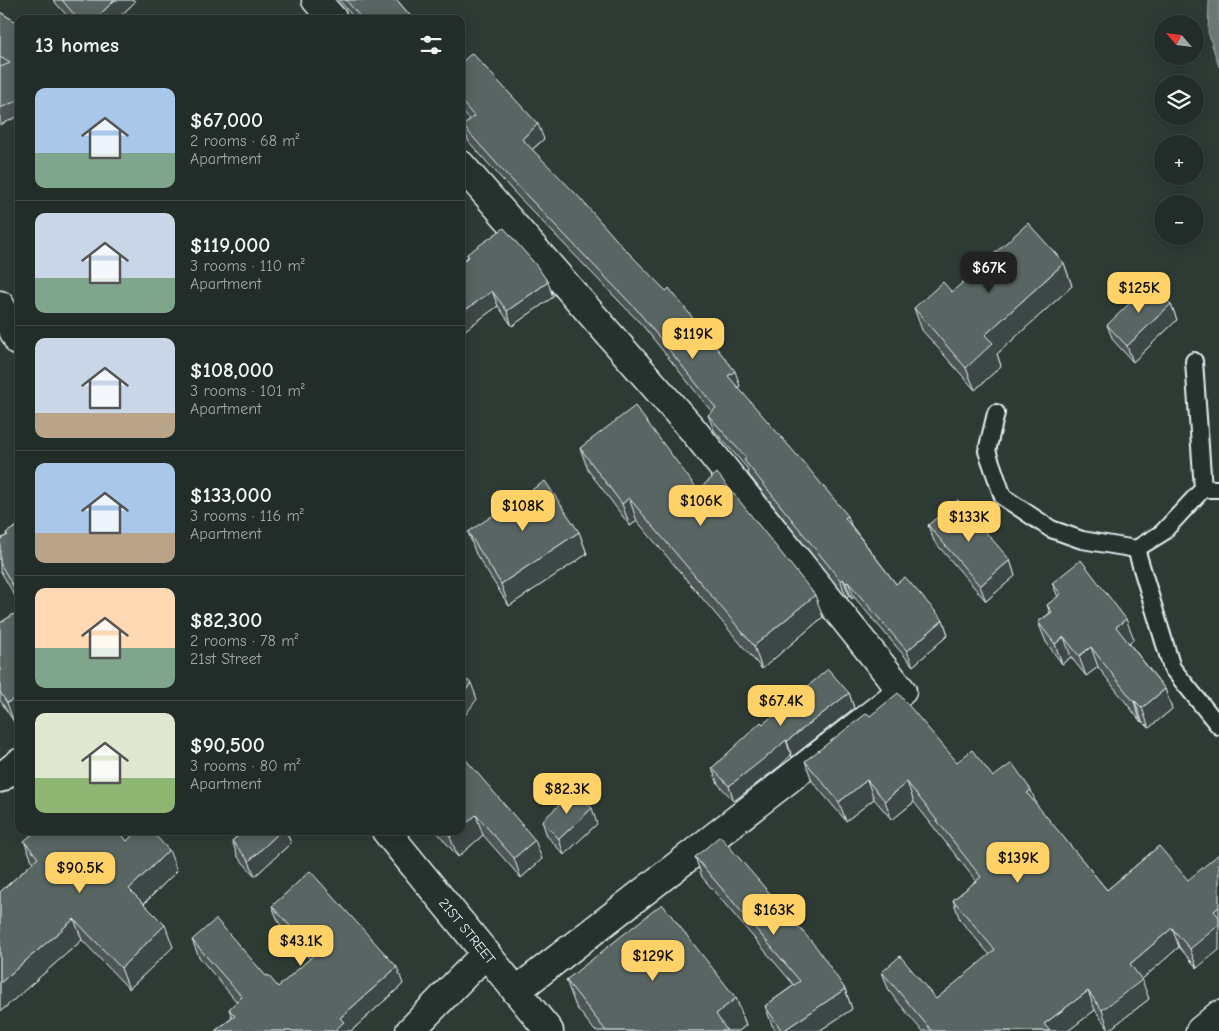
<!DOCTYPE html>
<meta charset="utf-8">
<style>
body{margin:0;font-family:"Comic Neue",sans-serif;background:#2e3834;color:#f1f3f6;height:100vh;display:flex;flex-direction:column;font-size:19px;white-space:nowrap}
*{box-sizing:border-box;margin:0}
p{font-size:16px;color:#a2a7a8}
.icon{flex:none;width:28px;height:28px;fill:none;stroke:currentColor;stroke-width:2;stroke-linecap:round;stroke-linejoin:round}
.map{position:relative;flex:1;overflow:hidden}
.details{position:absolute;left:15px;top:15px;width:450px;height:820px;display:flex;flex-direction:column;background:#222c28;border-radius:10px;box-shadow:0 2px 12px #0003,0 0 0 1px #3f4845}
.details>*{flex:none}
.needle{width:32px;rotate:298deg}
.tools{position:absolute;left:1154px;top:15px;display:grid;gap:10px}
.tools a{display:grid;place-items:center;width:50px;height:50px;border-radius:50%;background:#222c28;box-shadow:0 2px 12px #0003,0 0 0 1px #3f4845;font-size:25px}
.price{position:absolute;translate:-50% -42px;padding:0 11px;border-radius:10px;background:#ffd166;color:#111;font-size:16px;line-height:32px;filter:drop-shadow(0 1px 2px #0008)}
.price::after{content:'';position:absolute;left:50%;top:30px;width:15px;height:11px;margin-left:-8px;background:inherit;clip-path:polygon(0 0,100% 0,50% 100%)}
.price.active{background:#222;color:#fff}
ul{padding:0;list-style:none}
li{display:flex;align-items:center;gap:15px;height:125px;padding:0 20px}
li+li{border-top:1px solid #3f4845}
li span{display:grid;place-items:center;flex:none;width:140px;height:100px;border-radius:10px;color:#555}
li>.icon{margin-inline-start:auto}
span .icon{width:60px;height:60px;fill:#fffc;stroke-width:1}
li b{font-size:21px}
h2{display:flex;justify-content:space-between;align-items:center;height:60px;padding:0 20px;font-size:21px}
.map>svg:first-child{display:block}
.water{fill:#6b7775;stroke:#9da8a9}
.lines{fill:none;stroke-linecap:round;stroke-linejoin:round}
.lane-casing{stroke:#e8f1f8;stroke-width:20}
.street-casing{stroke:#e8f1f8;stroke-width:31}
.lane{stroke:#26332d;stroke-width:16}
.street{stroke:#26332d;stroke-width:28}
.wall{fill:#4d5755;stroke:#e8f1f8}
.shaded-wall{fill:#3e4745;stroke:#e8f1f8}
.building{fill:#596563;stroke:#e8f1f8}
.labels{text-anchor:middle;stroke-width:5;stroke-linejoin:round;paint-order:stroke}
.street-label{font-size:14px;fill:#e8f1f8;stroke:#26332d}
</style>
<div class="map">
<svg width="1219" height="1031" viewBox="0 0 1219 1031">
<rect width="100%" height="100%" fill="#2e3b35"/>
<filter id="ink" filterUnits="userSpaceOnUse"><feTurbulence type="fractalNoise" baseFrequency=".02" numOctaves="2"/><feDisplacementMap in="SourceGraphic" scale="10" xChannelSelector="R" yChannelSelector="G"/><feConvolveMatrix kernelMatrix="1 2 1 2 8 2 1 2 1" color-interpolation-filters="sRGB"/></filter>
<g filter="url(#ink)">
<polygon class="water" points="1209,0 1219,0 1219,67 1208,32"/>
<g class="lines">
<g class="lane-casing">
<g id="lane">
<polyline points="1194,361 1203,489"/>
<polyline points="996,413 987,451 1003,497 1051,529 1082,540 1136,549"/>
<polyline points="1219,489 1203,489 1162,533 1136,549 1172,668 1219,726"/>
</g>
</g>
<g class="street-casing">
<g id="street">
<polyline points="316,0 333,19"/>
<polyline points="461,165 693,430 902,691 516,991"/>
<polyline points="0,305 19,342"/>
<polyline points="0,778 19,763"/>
<path id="s1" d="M386 831 549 1031"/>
<polyline points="410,1031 486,953"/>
<polyline points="1200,1031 1219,1015"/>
</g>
</g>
<use href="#lane" class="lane"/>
<use href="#street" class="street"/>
</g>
<g class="wall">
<polygon points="53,0 134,0 135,2 117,19 70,19"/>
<polygon points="339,0 397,0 413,19 355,19"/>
<polygon points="0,12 19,24 19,116 0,125"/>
<polygon points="461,63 544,139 532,150 740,386 738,388 851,525 896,584 943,620 948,635 913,666 854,597 852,599 849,595 846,597 749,475 747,468 714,430 708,415 712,412 643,326 511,189 469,142 463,126 470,120 461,110"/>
<polygon points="467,254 548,282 553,297 512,326 498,306 461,333 461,262 468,257"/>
<polygon points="1064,263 1072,286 997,354 1001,366 975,390 922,330 914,308 952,292"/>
<polygon points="1171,304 1177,320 1133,362 1113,340 1107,325"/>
<polygon points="580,448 698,490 823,617 762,669 637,521 630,526 588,470"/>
<polygon points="19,525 19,603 0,570 0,539 7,535 6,533"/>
<polygon points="928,525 1010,560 1015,576 986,601 934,541"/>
<polygon points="468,532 579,532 587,554 509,606 476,554"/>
<polygon points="1052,583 1134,639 1129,643 1165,689 1172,709 1149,728 1142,721 1141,722 1098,667 1086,676 1071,657 1062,664 1046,642 1038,622 1050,613 1047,605 1058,597"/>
<polygon points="19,611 19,719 14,722 0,700 0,623"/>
<polygon points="849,693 854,708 792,757 791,755 780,766 734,801 718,784 712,768 763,724"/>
<polygon points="870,716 957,762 993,777 1037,806 1107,890 1159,846 1197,968 1179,947 1141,980 1149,999 1109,1030 1095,1010 1068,1031 922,1031 889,991 882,972 936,999 990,955 960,920 953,900 976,881 914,802 892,820 874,799 846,821 812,781 805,761"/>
<polygon points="461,754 542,859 521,878 483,835 458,857 436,831 461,831"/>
<polygon points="542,821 597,824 564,855 547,836"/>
<polygon points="244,831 286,831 291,843 255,876 238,857 232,841"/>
<polygon points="24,841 127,841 177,871 144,904 173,947 129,989 82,940 1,1011 0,1009 0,892 33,863"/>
<polygon points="695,857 845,989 852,1009 819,1031 776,1031 772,1025 765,1006 794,985 702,877"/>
<polygon points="272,906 403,984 351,1031 215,1031 232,1018 229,1009 237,1002 199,957 192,940 266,976 278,987 310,959 279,923"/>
<polygon points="566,980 736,998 746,1025 739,1031 595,1031 576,1007"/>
</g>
<g class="shaded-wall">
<polygon points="115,0 134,0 135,2 117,19 95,19"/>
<polygon points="538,124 544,139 527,154 522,139"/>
<polygon points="1064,263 1072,286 997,354 1001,366 975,390 966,368 985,335"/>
<polygon points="548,282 553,297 512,326 507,311"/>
<polygon points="492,291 498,306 461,333 461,313"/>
<polygon points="1171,304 1177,320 1133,362 1127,346"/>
<polygon points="735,371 740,386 734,391 728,376"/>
<polygon points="629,498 637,521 630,526 622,504"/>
<polygon points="848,516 853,531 845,518"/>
<polygon points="579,532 587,554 509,606 501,584"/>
<polygon points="1010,560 1015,576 986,601 980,586"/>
<polygon points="843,579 849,595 846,597 841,581"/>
<polygon points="848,582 854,597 852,599 846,583"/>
<polygon points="815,595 823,617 762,669 754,646"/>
<polygon points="1126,619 1134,639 1123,647 1116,627"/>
<polygon points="943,620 948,635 913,666 907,651"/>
<polygon points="1064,637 1071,657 1062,664 1055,644"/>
<polygon points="1091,647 1098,667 1086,676 1079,656"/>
<polygon points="471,683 477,699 461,721 461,697"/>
<polygon points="1165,689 1172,709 1149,728 1142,708"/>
<polygon points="849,693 854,708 792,757 787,741"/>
<polygon points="19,696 19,719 14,722 7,703"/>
<polygon points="1135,701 1142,721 1141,722 1134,702"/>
<polygon points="786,740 791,755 780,766 734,801 729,786"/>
<polygon points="867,780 874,799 846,821 839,802"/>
<polygon points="907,782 914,802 892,820 885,801"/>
<polygon points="1031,790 1038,809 1027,793"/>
<polygon points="592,808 597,824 564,855 559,839"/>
<polygon points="476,815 483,835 458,857 450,837 457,831 461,831 461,828"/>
<polygon points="281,831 286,831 291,843 255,876 249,861"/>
<polygon points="535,840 542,859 521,878 514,858"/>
<polygon points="169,850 177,871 137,910 129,889"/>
<polygon points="1219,907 1219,950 1197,968 1190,949 1214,911"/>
<polygon points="74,919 82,940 1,1011 0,1008 0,983"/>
<polygon points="165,925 173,947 129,989 121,968"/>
<polygon points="1172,928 1179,947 1140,981 1142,980 1149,999 1109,1030 1102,1010 1130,964"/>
<polygon points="397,967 403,984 351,1031 334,1031 340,1018"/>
<polygon points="845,989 852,1009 819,1031 783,1031"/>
<polygon points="1088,991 1095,1010 1068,1031 1047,1031 1044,1024"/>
<polygon points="736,998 746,1025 739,1031 722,1031 716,1014"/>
</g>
<g class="building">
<polygon points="62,0 115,0 95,19 78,19"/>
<polygon points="346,0 397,0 413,19 362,19"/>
<polygon points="0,12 19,24 19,100 0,108 0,67 10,63 0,57"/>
<polygon points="472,53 538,124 522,139 577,195 622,246 666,291 669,288 735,371 728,376 809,469 848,516 845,518 896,584 905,577 943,620 907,651 848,582 846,583 843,579 841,581 744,460 746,458 708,415 716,408 637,310 506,174 463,126 474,116 461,101 461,63"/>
<polygon points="1028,223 1064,263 985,335 993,343 966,368 914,308 943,282 952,292"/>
<polygon points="504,228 536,265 548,282 507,311 492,291 461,313 461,262 469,257 467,254"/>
<polygon points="1151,283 1171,304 1127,346 1107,325"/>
<polygon points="635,406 698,490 717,473 815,595 754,646 629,498 622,504 580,448"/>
<polygon points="545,481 579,532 501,584 468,532"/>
<polygon points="958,500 1010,560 980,586 928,525"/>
<polygon points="19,525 19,597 0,563 0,539 8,535 6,533"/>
<polygon points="1081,560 1126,619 1116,627 1165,689 1142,708 1135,701 1134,702 1091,647 1079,656 1064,637 1055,644 1038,622 1052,612 1047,605 1061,594 1052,583"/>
<polygon points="19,611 19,696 7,703 0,692 0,623"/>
<polygon points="828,669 849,693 787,741 786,740 775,750 729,786 712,768 761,722 763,724"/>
<polygon points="461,676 471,683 461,697"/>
<polygon points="898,693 957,762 972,750 993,777 1012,763 1031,790 1027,793 1107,890 1159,846 1188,880 1219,854 1219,907 1214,911 1219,917 1219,925 1190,949 1172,928 1130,964 1142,980 1102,1010 1088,991 1044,1024 1050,1031 932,1031 882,972 900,956 936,999 995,950 953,900 981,877 907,782 885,801 867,780 839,802 805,761 867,713 870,716"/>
<polygon points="461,754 535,840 514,858 476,815 461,828"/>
<polygon points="575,790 592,808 559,839 542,821"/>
<polygon points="36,831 119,831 127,841 137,831 151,831 169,850 129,889 165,925 121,968 74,919 0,983 0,892 38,858 24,841"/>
<polygon points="244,831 281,831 249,861 232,841"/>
<polygon points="445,831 457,831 450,837"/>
<polygon points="720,836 817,948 845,989 783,1031 782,1031 765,1006 800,981 695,857"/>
<polygon points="310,871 397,967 340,1018 344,1022 334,1031 215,1031 235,1016 229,1009 242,997 192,940 216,919 266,976 268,975 278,987 315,954 272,906"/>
<polygon points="662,904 736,998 716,1014 727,1031 606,1031 566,980"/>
</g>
</g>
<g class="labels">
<g class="street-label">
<text dy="5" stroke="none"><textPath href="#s1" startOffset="129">21ST STREET</textPath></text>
</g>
</g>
</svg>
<div class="tools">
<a><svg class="needle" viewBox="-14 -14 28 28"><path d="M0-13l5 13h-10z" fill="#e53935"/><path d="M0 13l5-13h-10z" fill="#a2a7a8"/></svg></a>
<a><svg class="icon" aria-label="layers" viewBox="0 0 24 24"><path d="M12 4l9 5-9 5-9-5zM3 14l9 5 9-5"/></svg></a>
<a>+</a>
<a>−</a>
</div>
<b class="price active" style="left:989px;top:294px">$67K</b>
<b class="price" style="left:1139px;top:314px">$125K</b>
<b class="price" style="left:693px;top:360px">$119K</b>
<b class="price" style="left:701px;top:527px">$106K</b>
<b class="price" style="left:523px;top:532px">$108K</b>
<b class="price" style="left:969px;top:543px">$133K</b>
<b class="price" style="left:781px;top:727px">$67.4K</b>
<b class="price" style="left:567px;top:815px">$82.3K</b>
<b class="price" style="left:1018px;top:884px">$139K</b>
<b class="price" style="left:80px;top:894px">$90.5K</b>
<b class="price" style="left:774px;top:936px">$163K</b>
<b class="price" style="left:301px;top:967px">$43.1K</b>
<b class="price" style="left:653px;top:982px">$129K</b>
<section class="details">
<h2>13 homes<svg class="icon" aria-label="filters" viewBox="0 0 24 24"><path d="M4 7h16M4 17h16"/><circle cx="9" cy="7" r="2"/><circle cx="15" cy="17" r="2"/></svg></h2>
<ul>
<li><span style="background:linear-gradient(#a9c7e8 65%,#7fa58c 0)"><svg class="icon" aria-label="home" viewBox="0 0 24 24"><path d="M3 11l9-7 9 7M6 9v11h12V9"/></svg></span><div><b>$67,000</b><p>2 rooms · 68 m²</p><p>Apartment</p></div></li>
<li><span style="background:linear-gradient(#c9d6e8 65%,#7fa58c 0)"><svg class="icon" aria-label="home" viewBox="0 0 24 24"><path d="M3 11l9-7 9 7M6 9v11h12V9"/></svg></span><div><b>$119,000</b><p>3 rooms · 110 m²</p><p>Apartment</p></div></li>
<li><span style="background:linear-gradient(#c9d6e8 75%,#b9a48a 0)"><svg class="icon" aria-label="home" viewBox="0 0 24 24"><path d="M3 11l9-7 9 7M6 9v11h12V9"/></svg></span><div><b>$108,000</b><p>3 rooms · 101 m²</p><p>Apartment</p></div></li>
<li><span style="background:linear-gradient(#a9c7e8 70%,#b9a48a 0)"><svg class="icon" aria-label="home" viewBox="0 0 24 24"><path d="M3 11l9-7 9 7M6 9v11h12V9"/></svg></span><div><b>$133,000</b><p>3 rooms · 116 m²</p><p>Apartment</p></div></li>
<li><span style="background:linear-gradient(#ffd9b3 60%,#7fa58c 0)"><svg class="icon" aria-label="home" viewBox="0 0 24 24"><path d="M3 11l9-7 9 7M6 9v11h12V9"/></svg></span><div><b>$82,300</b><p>2 rooms · 78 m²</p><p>21st Street</p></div></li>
<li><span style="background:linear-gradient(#dfe7d0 65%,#8fb573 0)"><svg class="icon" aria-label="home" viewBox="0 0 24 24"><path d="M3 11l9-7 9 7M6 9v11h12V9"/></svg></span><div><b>$90,500</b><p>3 rooms · 80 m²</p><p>Apartment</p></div></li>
</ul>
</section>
</div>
